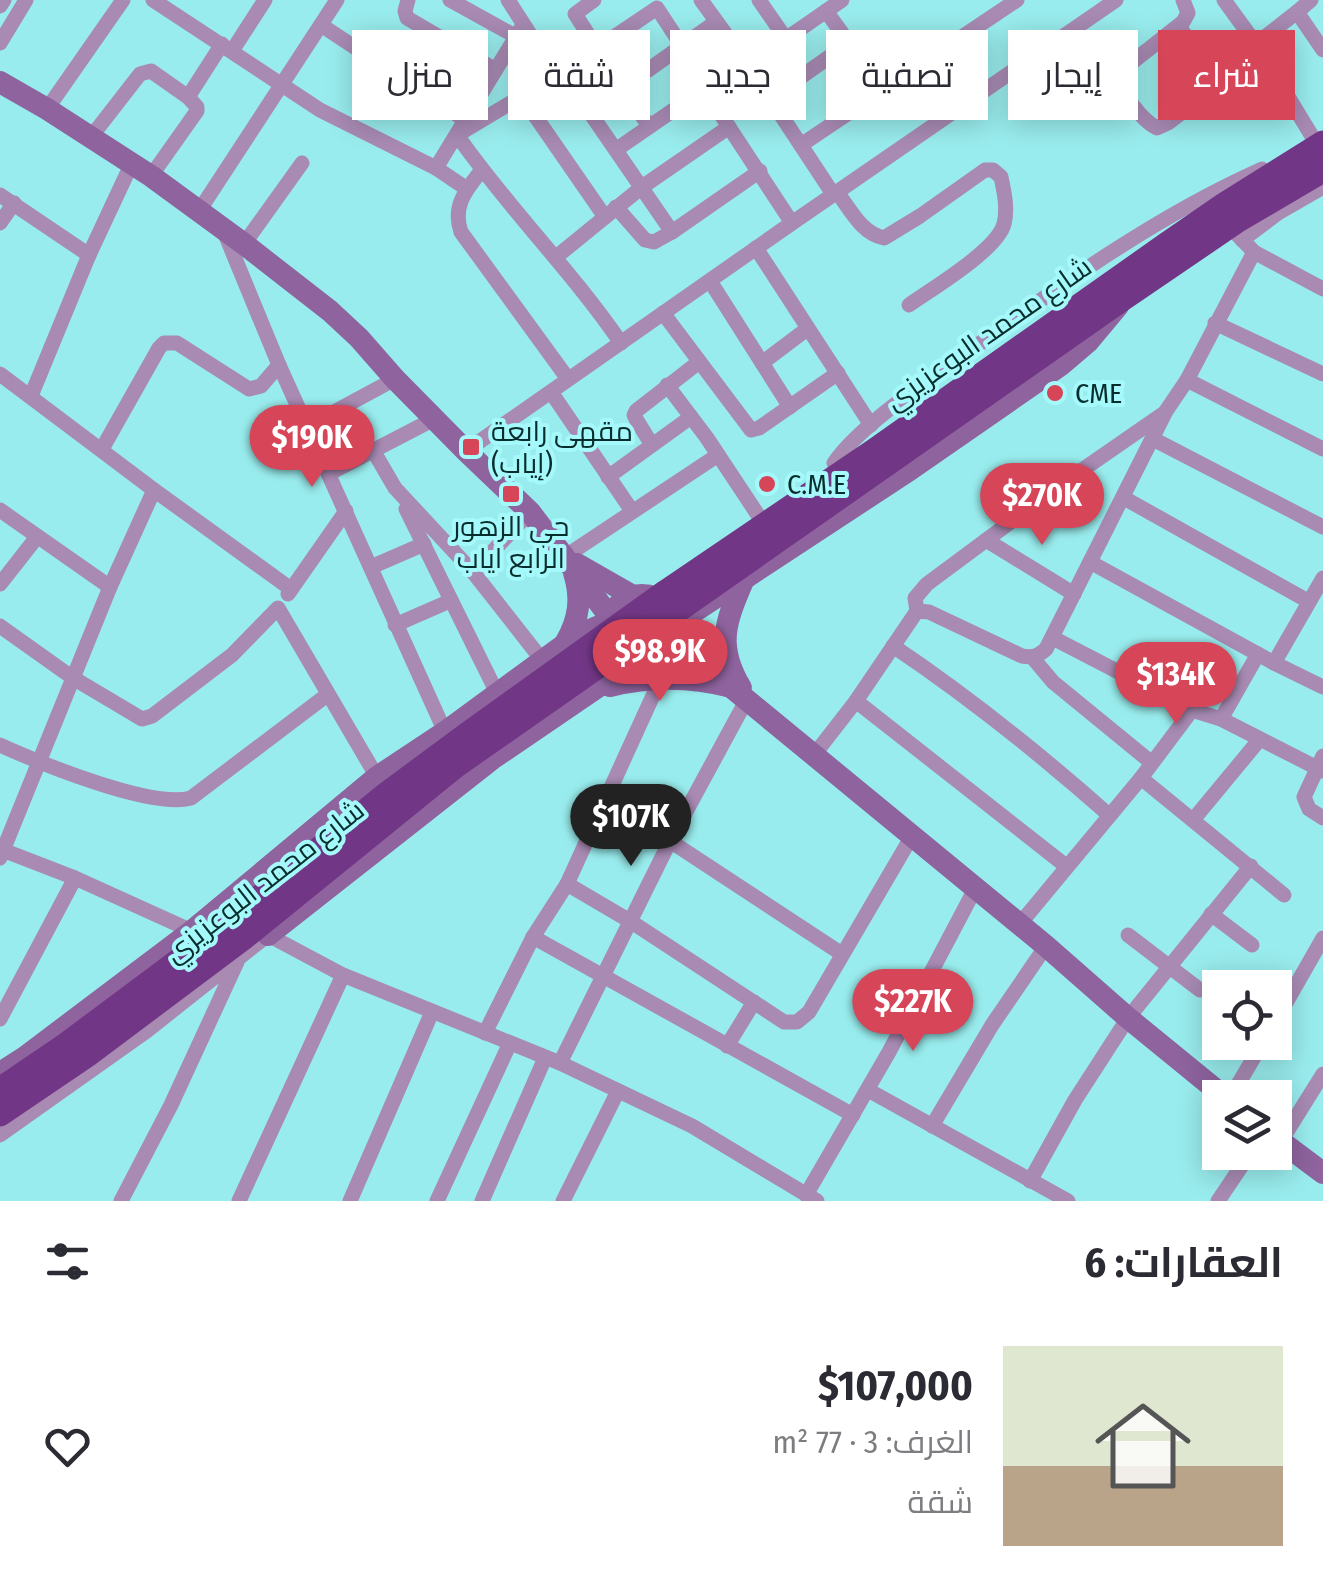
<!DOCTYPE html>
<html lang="ar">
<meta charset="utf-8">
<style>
body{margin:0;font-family:"Fira Sans Condensed",Cairo,sans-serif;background:#f7f7f7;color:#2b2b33;direction:rtl;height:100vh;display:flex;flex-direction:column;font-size:38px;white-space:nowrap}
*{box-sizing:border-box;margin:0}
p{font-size:32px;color:#7c7c81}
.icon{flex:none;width:55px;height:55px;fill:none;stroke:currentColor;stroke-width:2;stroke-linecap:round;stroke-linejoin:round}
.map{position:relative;height:1201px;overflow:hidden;direction:ltr}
.side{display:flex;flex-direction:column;background:#fff;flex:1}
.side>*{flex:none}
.banner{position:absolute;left:30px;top:30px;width:1265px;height:90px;direction:rtl;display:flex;gap:20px}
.tools{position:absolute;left:1202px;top:970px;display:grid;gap:20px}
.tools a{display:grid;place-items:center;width:90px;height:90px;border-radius:0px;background:#fff;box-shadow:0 5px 25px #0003;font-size:50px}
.price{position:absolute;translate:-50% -85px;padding:0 22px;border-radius:35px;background:#d64558;color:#fff;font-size:32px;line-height:65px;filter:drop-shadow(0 2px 5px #0008)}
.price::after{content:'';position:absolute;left:50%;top:60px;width:30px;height:22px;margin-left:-15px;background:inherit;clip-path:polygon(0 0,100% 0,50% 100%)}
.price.selected{background:#222;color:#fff}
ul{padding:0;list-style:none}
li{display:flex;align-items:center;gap:30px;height:250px;padding:0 40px}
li+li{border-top:2px solid #e1e1e2}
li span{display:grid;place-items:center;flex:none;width:280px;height:200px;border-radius:0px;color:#555}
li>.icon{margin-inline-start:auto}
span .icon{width:120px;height:120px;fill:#fffc;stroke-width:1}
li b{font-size:42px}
h2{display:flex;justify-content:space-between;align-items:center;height:120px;padding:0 40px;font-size:42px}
.pill{padding:0 35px;border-radius:0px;background:#fff;box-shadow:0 5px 25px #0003;font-size:35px;line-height:90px}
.pill.selected{background:#d64558;color:#fff}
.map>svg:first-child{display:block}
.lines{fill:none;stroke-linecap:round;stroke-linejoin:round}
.minor{stroke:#a88ab3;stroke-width:15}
.secondary{stroke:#8e639e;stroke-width:22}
.trunk{stroke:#723686;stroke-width:25}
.poi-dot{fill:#d64558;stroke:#a6f9fb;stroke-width:4}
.labels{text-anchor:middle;stroke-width:8;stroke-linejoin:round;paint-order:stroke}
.street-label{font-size:28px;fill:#082d2d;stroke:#a6f9fb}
.poi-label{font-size:28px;fill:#082d2d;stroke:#a6f9fb;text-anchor:start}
</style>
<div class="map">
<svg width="1323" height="1201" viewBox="0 0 1323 1201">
<rect width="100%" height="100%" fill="#99eced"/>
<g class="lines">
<g class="minor">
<polyline points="153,0 320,110 436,168 467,189"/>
<polyline points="408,0 405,11 407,18 494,69"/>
<polyline points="450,0 515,36"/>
<path d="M508 0 537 45 562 72 457 135C508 208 571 270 621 343"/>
<polyline points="594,0 575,14 597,48"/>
<polyline points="701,0 748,65 833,194"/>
<polyline points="759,0 786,39"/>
<polyline points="1224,0 1256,44 1318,146 1311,148"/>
<polyline points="1311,0 1297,12 1323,50"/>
<polyline points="0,6 4,0"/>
<polyline points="321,25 465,120"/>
<path d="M1179 26 1217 83 1216 86 1168 123 1157 128C1141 120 1121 92 1116 75L1183 22 1188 13 1183 0"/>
<polyline points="0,43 26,0"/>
<polyline points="849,43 880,90"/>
<polyline points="1256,44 1297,12"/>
<polyline points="676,50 704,89"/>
<polyline points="232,51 265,0"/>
<polyline points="748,65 842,0"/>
<polyline points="623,89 649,126"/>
<polyline points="188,97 222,44"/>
<polyline points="522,97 605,217"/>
<polyline points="771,98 849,43 826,11"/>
<polyline points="47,109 123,0"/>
<polyline points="590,111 716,22"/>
<polyline points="91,137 140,74 151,71 188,97 197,107 197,111 151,176"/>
<polyline points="801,145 1017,0"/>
<polyline points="617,149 704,89 792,223"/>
<polyline points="436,168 523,25"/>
<path d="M481 171C466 190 452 206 461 232L568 379"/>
<path d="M837 192C850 209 861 233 884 238L920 216 985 170H993L1001 177C1004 191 1008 209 1004 224 997 250 933 288 909 305"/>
<polyline points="0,195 89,255"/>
<polyline points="616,207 645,240 654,242 672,232 760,171"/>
<polyline points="199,211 337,0"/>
<polyline points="0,223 14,203"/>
<polyline points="1229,226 1254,252 1323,289"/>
<polyline points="672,232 562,72 657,8 682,46"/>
<polyline points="225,234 279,365 445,732"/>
<polyline points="1242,240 1278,213 1323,187"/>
<polyline points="244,244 302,163"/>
<polyline points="756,248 871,425"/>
<polyline points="556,257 642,187 729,127"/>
<polyline points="710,281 790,407"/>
<polyline points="663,313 751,430 759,428 838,373"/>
<polyline points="1215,323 1323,374"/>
<polyline points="762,363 807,329"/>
<polyline points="0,374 154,490 291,589"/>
<polyline points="1187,380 1323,449"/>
<polyline points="667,385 707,438 758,515"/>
<polyline points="551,392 632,511"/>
<polyline points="31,396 89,255 131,165"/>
<polyline points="308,426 395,379"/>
<polyline points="1153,439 1323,527"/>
<polyline points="652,445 636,419 634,415 636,411 699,362"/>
<polyline points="102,449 159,348 164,343 177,343 249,389 261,386 279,365"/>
<polyline points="466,451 792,223 1116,0"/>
<polyline points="374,452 395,488 473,572 542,660"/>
<path d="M834 463C860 426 919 387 957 360 1054 290 1152 218 1262 169"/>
<polyline points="330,473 434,419"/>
<polyline points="608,477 691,417"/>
<polyline points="1124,498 1308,601"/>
<polyline points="406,509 497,693"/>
<polyline points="0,510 110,587"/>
<polyline points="986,540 1074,594"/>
<polyline points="566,556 718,455"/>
<polyline points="1090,562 1274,663 1323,687"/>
<polyline points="371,567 424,544"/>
<polyline points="473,572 530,512"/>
<polyline points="0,584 37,537"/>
<polyline points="288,594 346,511"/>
<polyline points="917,611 915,598 927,584 1059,486 1163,414"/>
<polyline points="395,625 450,601"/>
<polyline points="0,626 73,678 142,719 152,716 232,655 278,608 377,777"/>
<polyline points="1053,638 1192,710 1221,719 1323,771"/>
<path d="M893 646C969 697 1040 754 1109 815"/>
<polyline points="1032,657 1053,682 1152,763"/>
<polyline points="1274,663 1323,578"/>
<polyline points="856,701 1066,866"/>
<polyline points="1221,719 1258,654"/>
<path d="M0 745C40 763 151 809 191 798L327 695"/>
<path d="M814 755 856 701 917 611 929 612 1022 656C1033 658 1038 656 1046 649L1166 411 1187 380 1254 252"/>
<polyline points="1323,756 1304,797 1309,809 1323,818"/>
<polyline points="1141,778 1284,895"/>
<polyline points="1193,820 1260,739"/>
<polyline points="670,841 842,954"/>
<polyline points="0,849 75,878 192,931"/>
<polyline points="0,858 110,587 154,490"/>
<polyline points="567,884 630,921 784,1022 797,1022 809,1012 912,836"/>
<polyline points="1211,914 1252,945"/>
<polyline points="1019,925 1141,778 1192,710"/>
<polyline points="1128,935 1200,990"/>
<polyline points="533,937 853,1115"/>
<polyline points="0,1019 75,878"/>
<polyline points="1275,1022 1323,938"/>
<polyline points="485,1033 533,937 567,884 661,678"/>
<polyline points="727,1046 754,1002"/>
<polyline points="560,1063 670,841 747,699"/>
<polyline points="868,1090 1068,1201"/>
<polyline points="1230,1098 1263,1042"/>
<polyline points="932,1126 992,1025 1046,946"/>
<polyline points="0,1135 144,1033 268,935 343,975 560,1063 692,1126 817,1201"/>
<polyline points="1281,1141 1323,1074"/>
<polyline points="1030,1181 1075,1100 1128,1018 1251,866"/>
<polyline points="806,1195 889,1052 975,889"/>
<polyline points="121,1201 171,1105 237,962"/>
<polyline points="239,1201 343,975"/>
<polyline points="350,1201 432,1012"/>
<polyline points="437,1201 510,1043"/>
<polyline points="482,1201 545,1058"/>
<polyline points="563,1201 618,1091"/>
<polyline points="1218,1201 1251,1152"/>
</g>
<g class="secondary">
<polyline points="0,82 47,109 151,176 244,244 330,311 359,338 395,379 466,451 530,512 610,617"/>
<polyline points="577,564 633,596"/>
<circle cx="642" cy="628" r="33"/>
<polyline points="695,611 911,469 1061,365 1088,342 1118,306"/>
<polyline points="675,630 701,659 731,687 1046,946 1128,1018 1226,1098"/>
<path d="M566 642C579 619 582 598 574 573"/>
<path d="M610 686C651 676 690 676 731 687"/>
<path d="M741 688C716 646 725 623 743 581"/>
<polyline points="268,935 492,759 636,661"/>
<polyline points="0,1073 25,1057 192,931 377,777 445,732 576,636 609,622"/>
<polyline points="1275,1137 1323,1173"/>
</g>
<g class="trunk">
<polyline points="0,1090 66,1045 212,936 387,794 468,734 666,592 874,451 1166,245 1224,205 1323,143"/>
<polyline points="0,1114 87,1055 243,938 455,766 1122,299 1238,220 1323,170"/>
</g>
</g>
<g class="poi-dot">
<circle cx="1055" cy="393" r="10"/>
<rect x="461" y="437" width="20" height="20" rx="5"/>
<circle cx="767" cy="484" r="10"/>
<rect x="501" y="484" width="20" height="20" rx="5"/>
</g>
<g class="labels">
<g class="street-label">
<text transform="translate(988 333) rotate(-35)" y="10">شارع محمد البوعزيزي</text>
<text transform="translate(264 881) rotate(-38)" y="10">شارع محمد البوعزيزي</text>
</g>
<g class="poi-label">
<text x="1075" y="403">CME</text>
<text x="491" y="441">مقهى رابعة<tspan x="491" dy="32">(إياب)</tspan></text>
<text x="787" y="494">C.M.E</text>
<text x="511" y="536" text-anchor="middle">حي الزهور<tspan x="511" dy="32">الرابع اياب</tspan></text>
</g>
</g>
</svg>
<div class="tools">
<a><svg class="icon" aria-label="locate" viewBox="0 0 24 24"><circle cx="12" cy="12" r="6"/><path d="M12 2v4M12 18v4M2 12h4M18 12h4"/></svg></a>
<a><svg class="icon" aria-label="layers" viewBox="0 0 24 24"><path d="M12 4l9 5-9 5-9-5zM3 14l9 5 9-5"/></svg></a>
</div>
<b class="price" style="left:312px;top:490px">$190K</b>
<b class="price" style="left:1042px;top:548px">$270K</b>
<b class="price" style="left:660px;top:704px">$98.9K</b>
<b class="price" style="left:1176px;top:727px">$134K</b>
<b class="price selected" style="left:631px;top:869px">$107K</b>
<b class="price" style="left:913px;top:1054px">$227K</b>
<div class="banner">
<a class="pill selected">شراء</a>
<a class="pill">إيجار</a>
<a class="pill">تصفية</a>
<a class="pill">جديد</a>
<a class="pill">شقة</a>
<a class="pill">منزل</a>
</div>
</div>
<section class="side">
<h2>العقارات: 6<svg class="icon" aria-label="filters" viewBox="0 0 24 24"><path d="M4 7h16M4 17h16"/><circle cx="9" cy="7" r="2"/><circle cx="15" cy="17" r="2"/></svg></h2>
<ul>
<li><span style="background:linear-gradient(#dfe7d0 60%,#b9a48a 0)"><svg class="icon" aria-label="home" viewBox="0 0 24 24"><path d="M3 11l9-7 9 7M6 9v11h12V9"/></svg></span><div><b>$107,000</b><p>الغرف: 3 · 77 m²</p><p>شقة</p></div><svg class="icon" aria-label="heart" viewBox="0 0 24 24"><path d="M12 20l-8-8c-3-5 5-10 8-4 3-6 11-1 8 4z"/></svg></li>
</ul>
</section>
